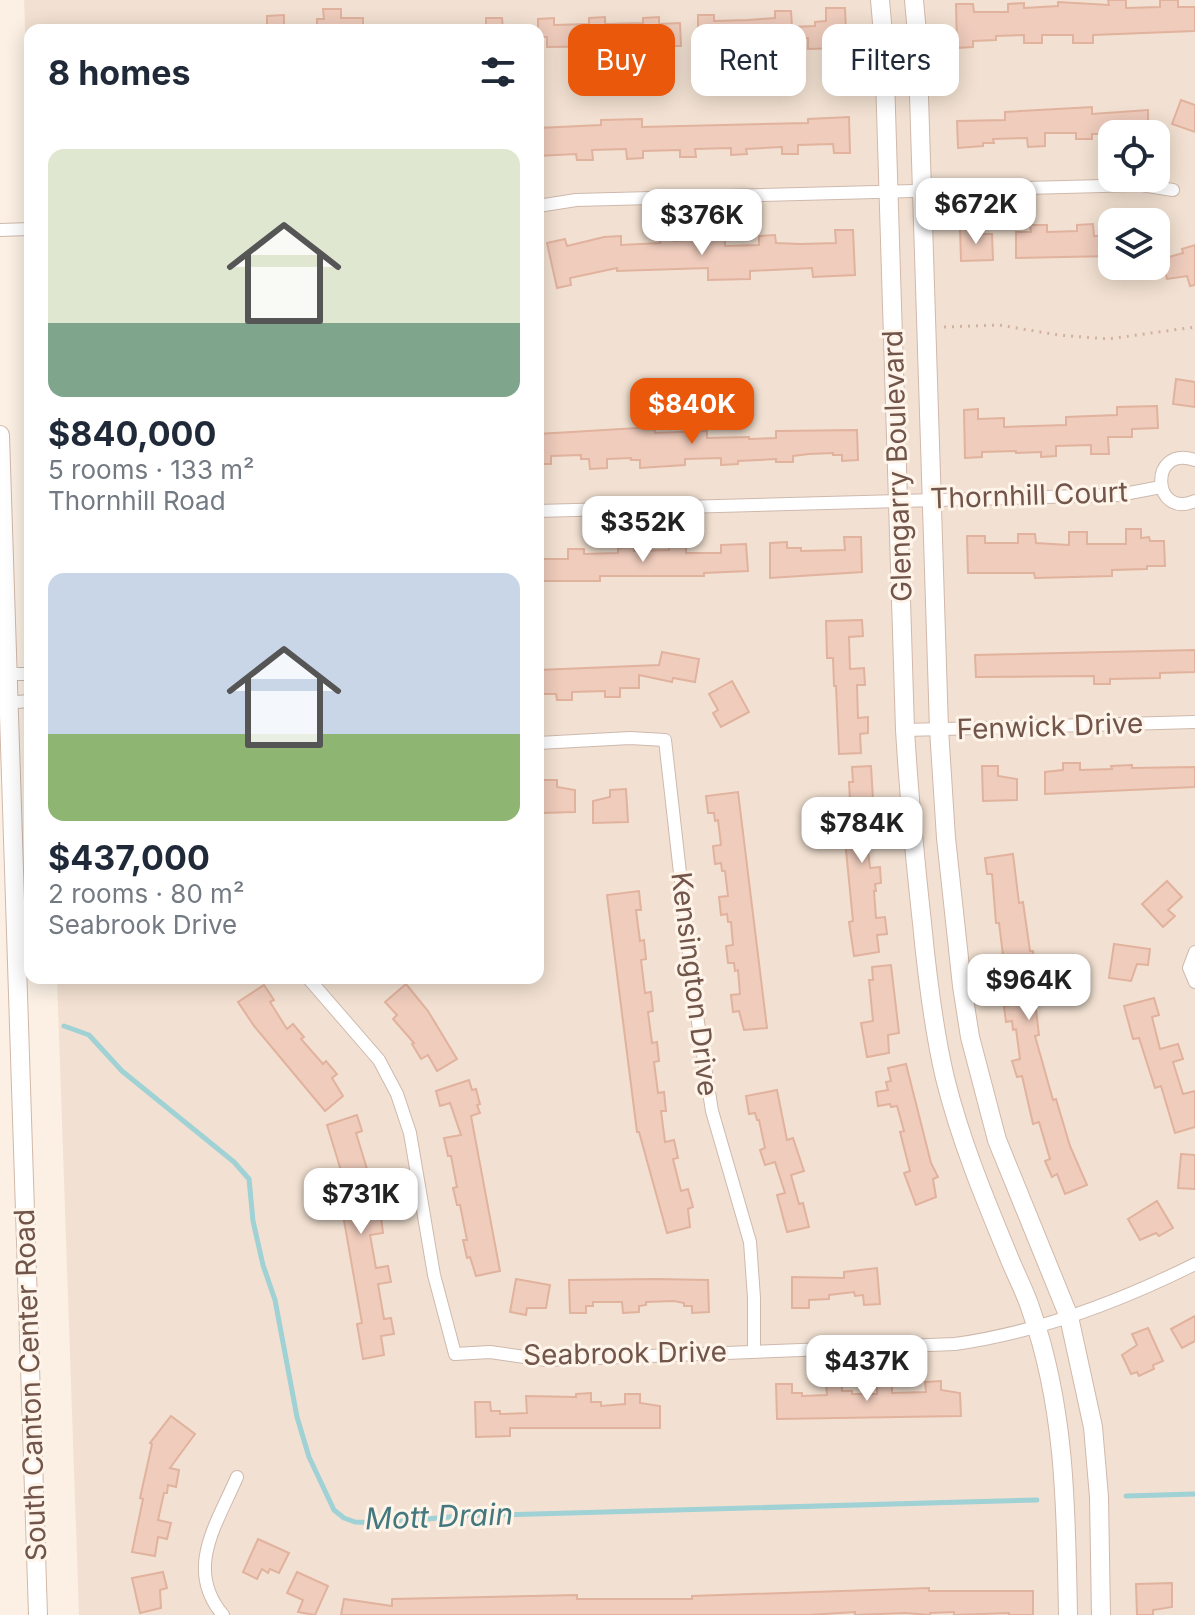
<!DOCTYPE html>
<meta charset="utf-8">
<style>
body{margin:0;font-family:Inter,sans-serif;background:#f6f6f7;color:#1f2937;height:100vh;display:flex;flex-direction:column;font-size:30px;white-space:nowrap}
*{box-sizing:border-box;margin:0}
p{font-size:26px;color:#747a83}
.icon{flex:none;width:44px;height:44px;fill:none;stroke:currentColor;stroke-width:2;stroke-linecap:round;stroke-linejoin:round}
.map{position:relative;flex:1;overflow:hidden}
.drawer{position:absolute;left:24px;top:24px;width:520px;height:960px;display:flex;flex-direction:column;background:#fff;border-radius:16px;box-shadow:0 4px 20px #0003}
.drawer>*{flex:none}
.banner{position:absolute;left:568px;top:24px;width:506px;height:72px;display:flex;gap:16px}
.tools{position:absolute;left:1098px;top:120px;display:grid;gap:16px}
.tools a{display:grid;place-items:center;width:72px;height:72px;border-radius:16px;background:#fff;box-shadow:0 4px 20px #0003;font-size:40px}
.price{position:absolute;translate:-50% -68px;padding:0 18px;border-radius:16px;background:#fff;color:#222;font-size:26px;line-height:52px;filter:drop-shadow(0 2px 4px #0008)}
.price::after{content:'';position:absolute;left:50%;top:48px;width:24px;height:18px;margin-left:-12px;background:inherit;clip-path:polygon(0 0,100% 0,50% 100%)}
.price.selected{background:#ea580c;color:#fff}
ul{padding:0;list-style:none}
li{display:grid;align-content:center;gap:16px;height:424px;padding:0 24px}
li span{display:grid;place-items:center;height:248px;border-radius:16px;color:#555}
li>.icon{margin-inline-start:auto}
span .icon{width:144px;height:144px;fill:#fffc;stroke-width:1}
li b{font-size:34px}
h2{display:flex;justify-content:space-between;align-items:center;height:96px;padding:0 24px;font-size:34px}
.pill{padding:0 28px;border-radius:16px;background:#fff;box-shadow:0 4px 20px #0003;font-size:28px;line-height:72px}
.pill.selected{background:#ea580c;color:#fff}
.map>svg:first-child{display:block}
.residential{fill:#f2e1d2;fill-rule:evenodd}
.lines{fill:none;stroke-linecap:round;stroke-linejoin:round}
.stream{stroke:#9fd1d5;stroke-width:5}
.building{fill:#efccbc;stroke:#e1b29d;stroke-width:2}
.street-casing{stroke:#ceb9ad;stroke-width:14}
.secondary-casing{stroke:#d1b8aa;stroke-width:20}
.path{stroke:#d4b09f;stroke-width:3;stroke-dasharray:2 6;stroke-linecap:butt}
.street{stroke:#fff;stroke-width:12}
.secondary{stroke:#fff;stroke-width:18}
.labels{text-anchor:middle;stroke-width:6;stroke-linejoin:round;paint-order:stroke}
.street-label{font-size:28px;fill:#72554a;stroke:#fef4e9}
.water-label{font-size:30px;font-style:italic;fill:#42787e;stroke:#fef4e9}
</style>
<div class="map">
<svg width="1195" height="1615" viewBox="0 0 1195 1615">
<rect width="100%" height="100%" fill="#fbf0e3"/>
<path class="residential" d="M24 0H1195V1615H79L57 978H538V30H30V107H28ZM1112 134H1156V178H1112ZM1112 222H1156V266H1112Z"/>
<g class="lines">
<g class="stream">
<polyline points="64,1026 89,1035 122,1071 234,1162 249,1179 253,1221 263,1265 275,1300 297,1417 309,1457 334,1510 344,1518 355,1522 382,1523 460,1516 1037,1500"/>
<polyline points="1126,1496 1195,1494"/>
</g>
</g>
<g class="building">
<polygon points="1108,0 1126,0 1126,8 1160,7 1160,0 1178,0 1178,7 1195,7 1195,31 1093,35 1093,43 1073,43 1073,35 1042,35 1042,43 1024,43 1024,35 996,36 996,40 973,41 973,47 957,48 956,4 973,4 974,12 1008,12 1008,4 1024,3 1024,8 1058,6 1058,2 1109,5"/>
<polygon points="826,8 845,8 846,32 839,32 840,48 808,49 808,38 777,39 778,44 707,44 707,33 698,34 698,15 714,15 714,21 748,20 775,18 775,11 791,11 792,27 815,26 815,22 826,21"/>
<polygon points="323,9 341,9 341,18 363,18 363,30 317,30 317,19 324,19"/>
<polygon points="284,15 284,30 267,30 267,16"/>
<polygon points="605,17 605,24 643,23 643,18 659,17 659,24 680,23 681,46 652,46 652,36 627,37 627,46 547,47 547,37 538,37 538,19 554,18 554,25 589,24 589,18"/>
<polygon points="486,18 502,18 503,30 486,30"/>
<polygon points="1181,100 1195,105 1195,132 1172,124"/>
<polygon points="1092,107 1092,114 1148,110 1148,134 1092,134 1092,139 1076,139 1076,133 1045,133 1045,146 1028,147 1027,138 993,139 994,143 983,143 983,146 958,148 957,121 1005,120 1005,112"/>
<polygon points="849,117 850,153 834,153 833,144 798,145 798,154 782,154 782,147 746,149 747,154 731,155 731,148 695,149 696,157 680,157 680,150 643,151 643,158 627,159 626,149 592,150 593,160 577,160 576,154 538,156 538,128 601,125 601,120 642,119 642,127 808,123 808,119"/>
<polygon points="1093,224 1094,236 1112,236 1112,256 1016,258 1016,232 1031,232 1030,225 1047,225 1047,232 1077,231 1077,225"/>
<polygon points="960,228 976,228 977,234 992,234 993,260 961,261"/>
<polygon points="835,230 853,230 855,275 813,277 812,268 750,271 750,279 708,280 708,268 617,271 617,268 570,278 571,285 557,288 547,243 565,239 567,246 604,237 621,236 621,245 660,243 659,237 673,236 674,241 707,239 707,234 725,233 725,246 759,245 759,236 775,235 776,243 800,244 836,243"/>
<polygon points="1195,245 1195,285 1190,286 1187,276 1167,279 1162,259 1183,253 1182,249"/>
<polygon points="1176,379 1195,382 1195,407 1173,404"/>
<polygon points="1157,406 1158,428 1132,429 1132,437 1108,437 1109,454 1091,454 1091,445 1056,446 1056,456 1041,457 1041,452 1016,453 1016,451 982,452 982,457 965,458 964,410 978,409 978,419 1004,418 1004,427 1066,425 1066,417 1117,415 1117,407"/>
<polygon points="654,427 655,433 707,431 707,438 749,437 749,439 776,438 776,431 857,430 858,460 842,461 842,455 833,455 833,453 809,454 793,456 793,462 776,462 776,459 738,461 738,464 721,465 721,458 685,459 685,465 640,468 640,460 631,460 631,458 607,459 607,468 590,469 589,459 581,459 581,455 551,456 551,464 538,464 538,434"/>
<polygon points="1126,529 1141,529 1141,538 1149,537 1150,541 1164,541 1165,566 1147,566 1147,569 1112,570 1112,576 1035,578 1034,573 968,573 967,536 985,536 985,543 1018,543 1018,534 1035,534 1036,543 1069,545 1069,532 1087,532 1087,544 1126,544"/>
<polygon points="844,537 861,537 862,572 770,578 770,543 787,542 787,548 801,548 801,551 845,550"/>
<polygon points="669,544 686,544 686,553 721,553 721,545 746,544 748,571 704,573 704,576 600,576 600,581 538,581 538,559 568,559 568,549 584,549 584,554 618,553 618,548 634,547 634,551 669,550"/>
<polygon points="862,620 863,636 849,637 850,669 864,668 865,685 857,685 858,718 868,717 868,733 860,734 861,753 839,754 836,686 834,686 833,658 827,658 826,621"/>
<polygon points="1195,650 1195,672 1160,673 1160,678 1110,679 1110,684 1094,684 1094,676 976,677 975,655"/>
<polygon points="662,652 699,659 695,682 673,678 672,682 639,675 639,688 620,688 620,697 605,697 605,691 572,692 572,700 557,700 556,694 538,694 538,670 659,665"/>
<polygon points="732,681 749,712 721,727 713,713 718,710 709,694"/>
<polygon points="1063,763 1080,763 1080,770 1112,769 1111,766 1132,765 1132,768 1195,767 1195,787 1045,794 1045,772 1063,770"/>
<polygon points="871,766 875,833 870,834 870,842 867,842 870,868 880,867 881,883 875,884 876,891 874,891 876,918 885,917 887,934 877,935 879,952 854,956 849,922 853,921 843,820 851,820 849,782 853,782 852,767"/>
<polygon points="982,766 998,766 998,776 1017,779 1017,800 983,801"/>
<polygon points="541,780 557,780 557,787 575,790 575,812 542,813"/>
<polygon points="626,789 628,822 593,823 593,801 610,797 610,790"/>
<polygon points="738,792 767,1028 744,1030 739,1011 733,1012 731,995 740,994 738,970 735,971 734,963 728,963 726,946 733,945 731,922 728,922 727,914 721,915 719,897 728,896 725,871 722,871 721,863 715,864 713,846 721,845 718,820 715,821 714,813 708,813 706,796"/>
<polygon points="1013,854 1019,903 1023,902 1030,951 1033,951 1034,961 1038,961 1040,977 1037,977 1038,985 1033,986 1039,1035 1035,1036 1053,1100 1056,1099 1070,1146 1087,1185 1065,1194 1057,1174 1052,1177 1045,1161 1050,1159 1039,1122 1033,1124 1022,1076 1017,1077 1012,1061 1020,1059 1016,1029 1013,1030 1012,1021 1006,1022 1004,1006 1018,1004 1015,977 1012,978 1011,970 1000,972 998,955 1003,955 999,923 996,923 992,874 987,874 985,858"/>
<polygon points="1167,881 1182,897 1168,910 1175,916 1163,927 1142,904"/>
<polygon points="639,891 641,910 636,910 640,941 644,940 646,959 641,960 645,993 651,992 653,1011 648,1012 652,1043 657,1042 659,1061 654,1062 658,1093 664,1092 666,1111 661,1111 665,1142 674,1140 678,1158 673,1159 681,1191 688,1189 693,1207 688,1209 690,1227 667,1233 639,1132 637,1132 607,895"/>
<polygon points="1114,944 1150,949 1148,965 1137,964 1131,981 1109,978"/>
<polygon points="891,965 899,1033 888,1035 889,1053 867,1057 861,1023 873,1021 869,980 873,980 872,967"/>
<polygon points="406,984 428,1011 457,1059 437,1071 428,1055 421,1059 412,1044 414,1043 393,1019 397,1015 385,1002"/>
<polygon points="264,985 274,1000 270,1002 287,1029 293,1024 304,1037 301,1039 323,1064 326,1061 337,1074 332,1078 343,1096 325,1111 254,1026 238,1002"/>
<polygon points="1154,998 1159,1015 1152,1017 1160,1049 1178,1044 1183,1059 1173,1062 1183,1094 1195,1091 1195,1127 1175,1133 1161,1086 1155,1088 1139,1038 1133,1039 1124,1006"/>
<polygon points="906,1064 931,1163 938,1177 933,1179 936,1197 916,1205 904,1173 910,1171 900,1132 904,1131 897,1106 891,1107 890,1104 878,1106 876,1092 888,1090 886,1082 891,1081 888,1068"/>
<polygon points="469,1080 472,1090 476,1089 480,1104 477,1105 480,1113 471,1116 500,1271 476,1276 470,1257 467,1258 463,1240 467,1240 460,1205 457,1205 453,1188 457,1187 451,1156 448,1156 444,1138 461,1135 450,1103 440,1106 436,1091"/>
<polygon points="777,1090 787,1140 793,1138 804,1171 791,1175 799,1204 803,1203 809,1227 787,1232 777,1195 785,1193 775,1162 765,1165 760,1150 765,1148 759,1120 757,1120 755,1113 749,1114 746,1096"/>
<polygon points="357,1115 362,1131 356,1133 367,1169 370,1169 373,1185 360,1187 366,1220 381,1217 383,1233 370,1235 376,1268 388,1266 391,1282 378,1284 384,1319 391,1318 394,1334 381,1336 384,1355 363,1359 357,1324 362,1323 336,1175 342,1174 327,1125"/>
<polygon points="1181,1154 1195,1155 1195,1189 1178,1188"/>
<polygon points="1157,1201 1173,1228 1159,1236 1156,1233 1140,1240 1128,1219"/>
<polygon points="877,1268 880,1304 864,1305 863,1295 855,1296 854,1292 829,1295 829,1299 809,1300 809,1308 792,1308 792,1277 844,1278 844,1272"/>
<polygon points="516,1279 550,1285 546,1308 527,1308 526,1315 510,1312"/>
<polygon points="656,1279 708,1280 709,1312 692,1313 692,1306 684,1306 684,1303 674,1301 646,1302 646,1305 639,1306 639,1312 623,1313 622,1302 593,1302 593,1306 586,1306 586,1313 570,1313 569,1280"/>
<polygon points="1195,1316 1195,1341 1182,1348 1171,1329"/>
<polygon points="1148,1328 1163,1361 1153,1365 1154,1369 1139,1376 1137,1372 1131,1374 1122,1355 1137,1345 1132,1334"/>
<polygon points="941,1381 941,1390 960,1393 961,1416 777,1419 776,1384 792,1384 792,1393 802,1393 802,1396 827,1395 826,1383 842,1382 842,1391 852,1391 852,1394 877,1394 877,1384 892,1384 892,1393 926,1392 925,1382"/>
<polygon points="591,1393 591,1402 601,1402 601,1406 625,1404 625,1394 640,1394 640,1403 660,1406 660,1428 510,1428 510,1436 476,1437 475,1402 490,1402 491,1411 500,1411 500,1414 527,1413 526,1396 576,1397 576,1394"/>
<polygon points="171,1416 195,1434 170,1468 179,1470 176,1487 168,1485 167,1493 164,1493 158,1520 171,1523 167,1539 158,1537 155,1556 132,1552 143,1499 140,1498 152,1444 150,1443"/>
<polygon points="258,1539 289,1553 279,1573 270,1569 268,1573 262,1569 257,1579 243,1572"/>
<polygon points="163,1572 167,1588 160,1590 161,1608 140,1613 132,1578"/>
<polygon points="297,1572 328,1586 315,1615 298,1612 303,1600 287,1593"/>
<polygon points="1172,1583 1172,1607 1153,1610 1153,1615 1137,1615 1136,1584"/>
<polygon points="929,1588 929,1591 1033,1591 1033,1615 1009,1615 1009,1613 954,1615 954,1612 930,1613 930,1615 905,1613 855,1615 855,1612 809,1615 341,1615 344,1599 392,1606 392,1599 577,1595 577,1599 692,1599 692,1596"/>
</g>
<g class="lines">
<g class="street-casing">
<g id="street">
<polyline points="538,206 576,200 1141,185 1173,190"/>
<polyline points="0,230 30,229"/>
<path d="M1195 460C1148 444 1152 520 1195 501"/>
<polyline points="538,511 1119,495 1161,487"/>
<polyline points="8,674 30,674"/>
<polyline points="3,703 30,701"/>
<polyline points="905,730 1195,722"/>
<polyline points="538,743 630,738 665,740 694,997 712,1111 750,1242 754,1298 754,1351"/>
<polyline points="1195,952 1189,968 1195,982"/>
<path d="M308 978 379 1060 397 1094 410 1133 434 1275 455 1354 490 1352 546 1360 955 1344C1040 1332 1119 1302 1195 1264"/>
<path d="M223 1615C184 1569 217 1524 237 1477"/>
</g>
</g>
<g class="secondary-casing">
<g id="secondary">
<path d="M880 0 884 45 905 730C909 795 915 859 922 923 927 975 933 1027 945 1078 960 1139 984 1197 1008 1255 1015 1273 1025 1291 1031 1310 1066 1409 1066 1512 1068 1615"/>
<polyline points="914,0 917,33 939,729 946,838 962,986 970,1037 997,1140 1069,1317 1093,1427 1099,1497 1101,1615"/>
<polyline points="0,435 38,1615"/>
</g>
</g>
<polyline class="path" points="944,327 999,325 1058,335 1108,339 1195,327"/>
<use href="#street" class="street"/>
<use href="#secondary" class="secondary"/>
</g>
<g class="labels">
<g class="street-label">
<text transform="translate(897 466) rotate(-92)" y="10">Glengarry Boulevard</text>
<text transform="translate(1029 495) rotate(-2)" y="10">Thornhill Court</text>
<text transform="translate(1050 726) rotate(-2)" y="10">Fenwick Drive</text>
<text transform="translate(695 984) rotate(83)" y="10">Kensington Drive</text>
<text transform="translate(625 1353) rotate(-1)" y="10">Seabrook Drive</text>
<text transform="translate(30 1385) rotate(-92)" y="10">South Canton Center Road</text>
</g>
<g class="water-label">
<text transform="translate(439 1517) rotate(-2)" y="10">Mott Drain</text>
</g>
</g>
</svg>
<div class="tools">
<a><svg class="icon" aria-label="locate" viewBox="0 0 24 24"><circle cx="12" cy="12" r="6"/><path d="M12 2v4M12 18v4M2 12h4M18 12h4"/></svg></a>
<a><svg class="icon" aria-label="layers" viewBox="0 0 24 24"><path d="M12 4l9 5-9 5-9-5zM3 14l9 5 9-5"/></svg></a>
</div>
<b class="price" style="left:976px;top:246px">$672K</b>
<b class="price" style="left:702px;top:257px">$376K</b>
<b class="price selected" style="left:692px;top:446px">$840K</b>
<b class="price" style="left:643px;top:564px">$352K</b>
<b class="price" style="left:862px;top:865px">$784K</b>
<b class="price" style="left:1029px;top:1022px">$964K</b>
<b class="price" style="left:361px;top:1236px">$731K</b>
<b class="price" style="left:867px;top:1403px">$437K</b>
<div class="banner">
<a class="pill selected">Buy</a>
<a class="pill">Rent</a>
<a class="pill">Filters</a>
</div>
<section class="drawer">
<h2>8 homes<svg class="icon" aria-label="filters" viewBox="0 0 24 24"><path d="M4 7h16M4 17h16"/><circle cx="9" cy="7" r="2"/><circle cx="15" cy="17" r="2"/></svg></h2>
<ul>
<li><span style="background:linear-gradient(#dfe7d0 70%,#7fa58c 0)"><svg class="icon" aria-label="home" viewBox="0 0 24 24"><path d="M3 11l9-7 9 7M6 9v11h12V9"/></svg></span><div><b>$840,000</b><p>5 rooms · 133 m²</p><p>Thornhill Road</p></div></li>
<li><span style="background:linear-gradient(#c9d6e8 65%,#8fb573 0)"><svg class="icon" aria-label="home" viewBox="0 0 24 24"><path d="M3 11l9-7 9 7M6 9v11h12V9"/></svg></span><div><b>$437,000</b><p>2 rooms · 80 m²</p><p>Seabrook Drive</p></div></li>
</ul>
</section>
</div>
